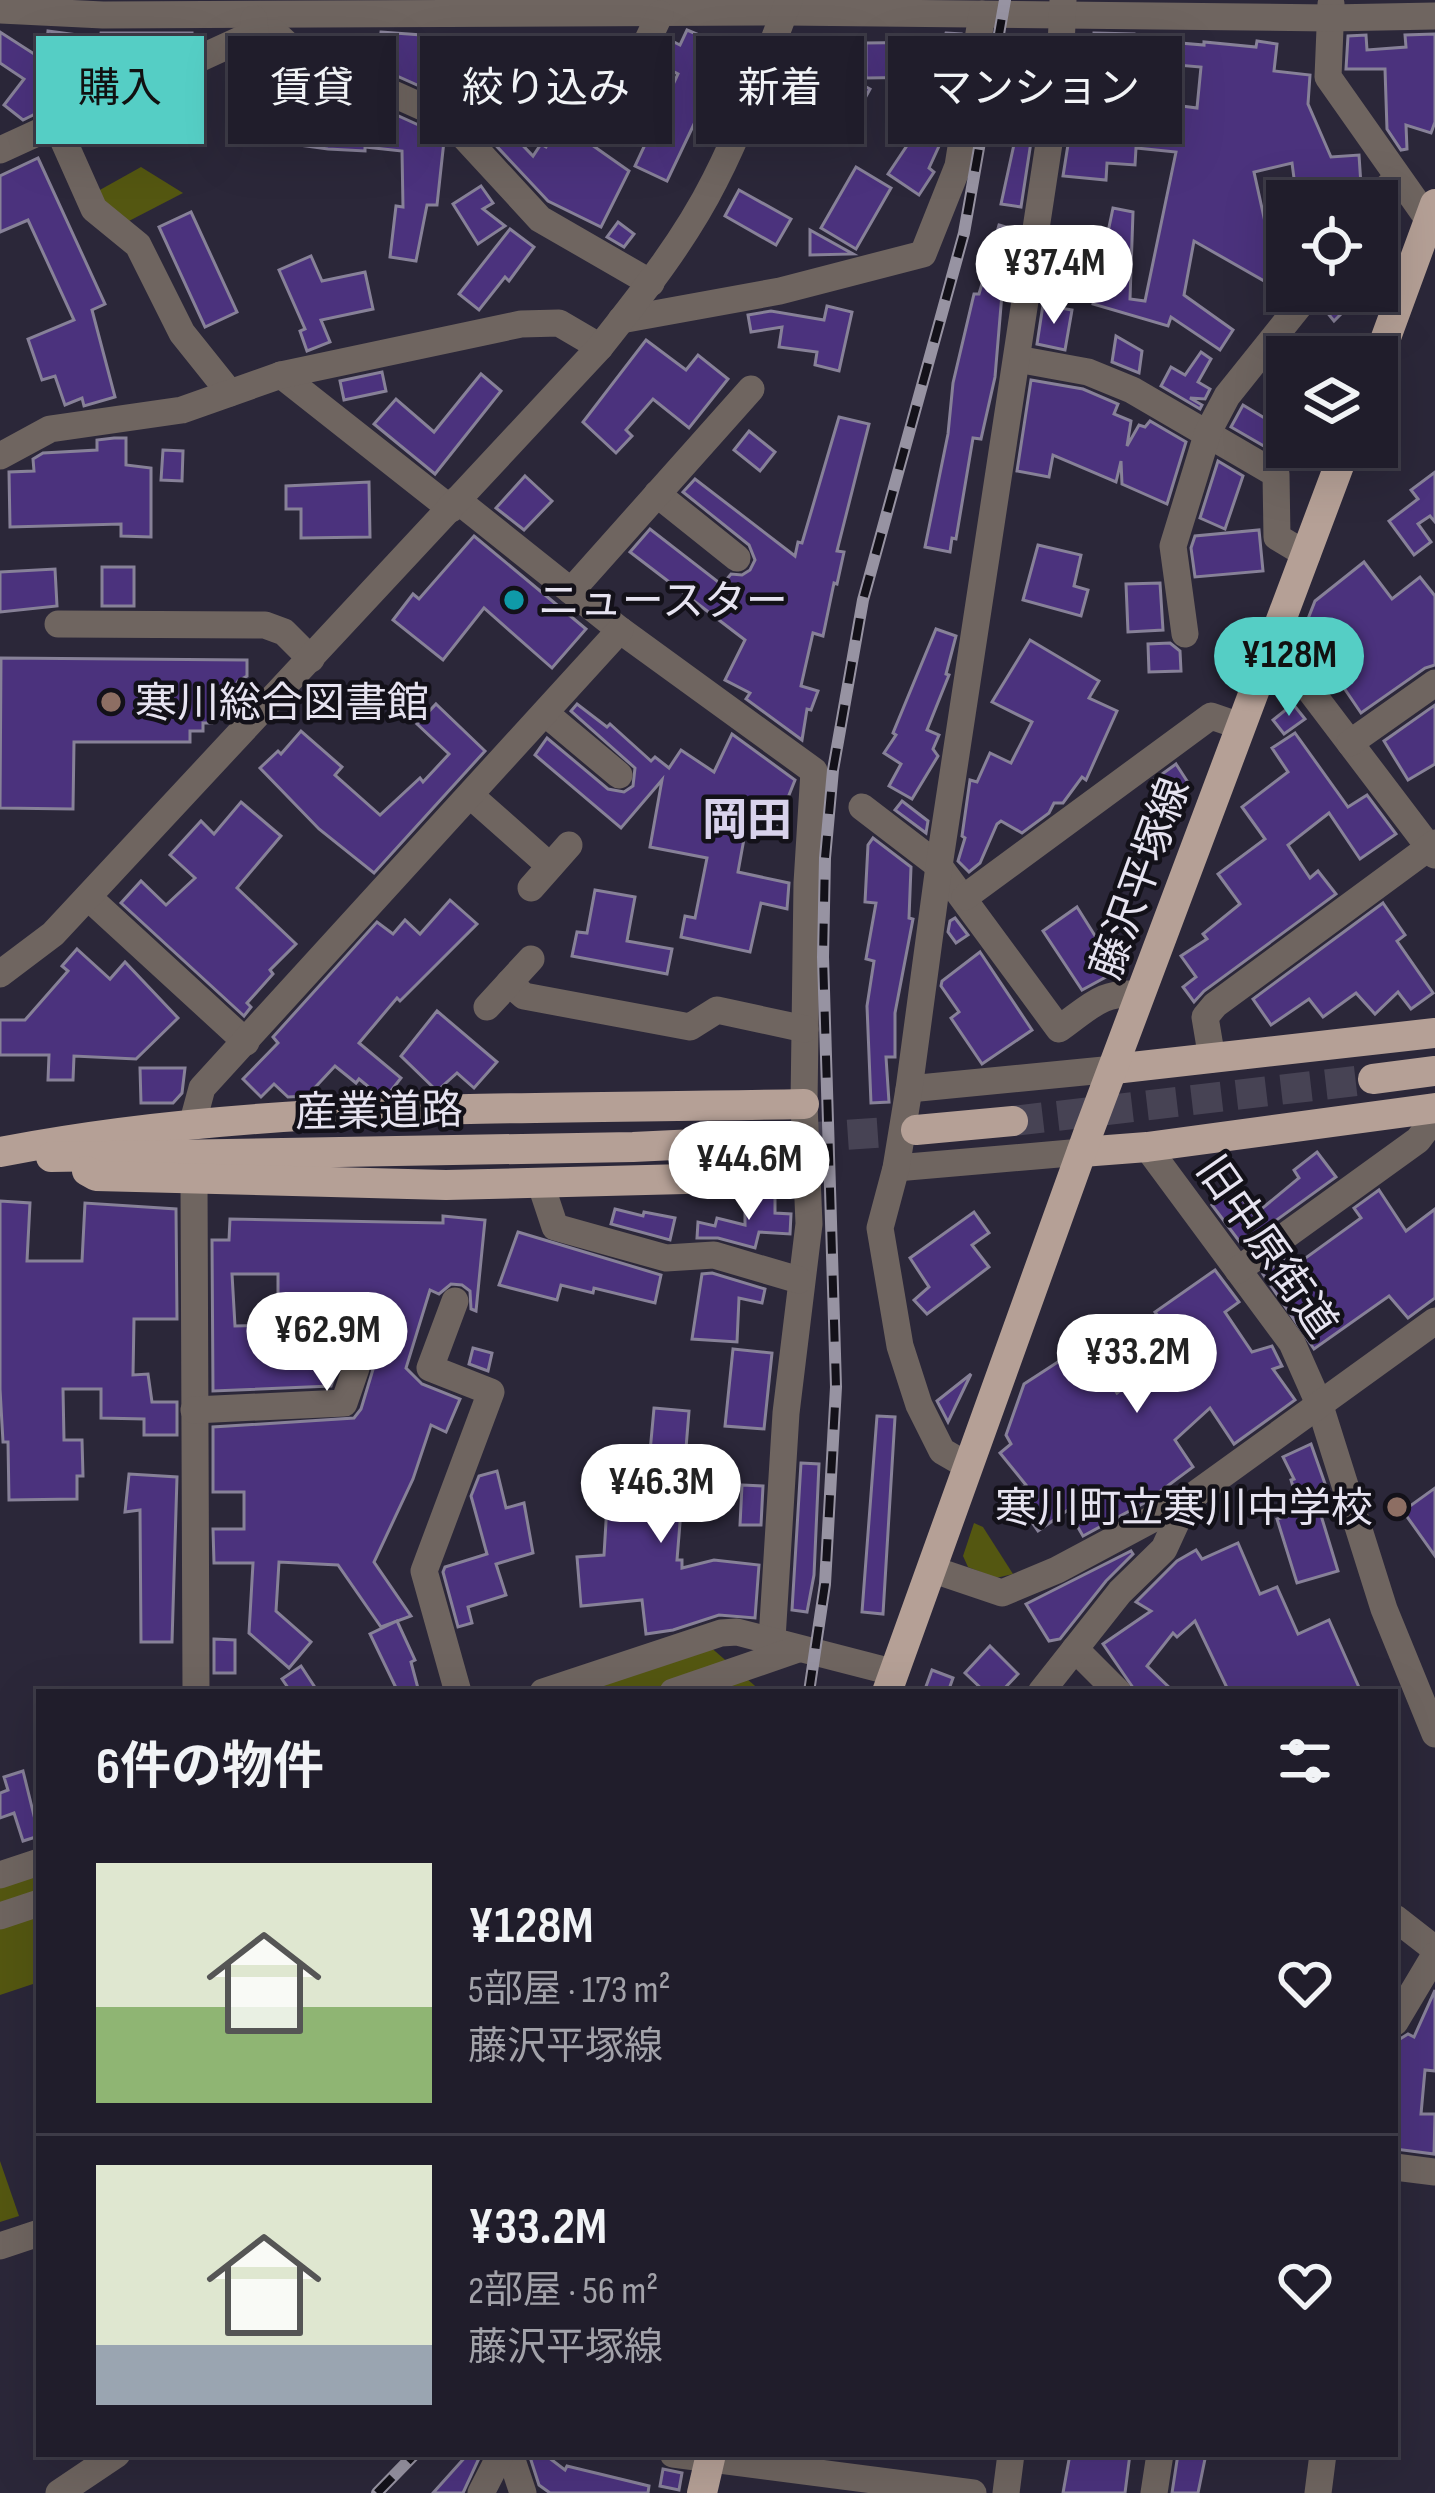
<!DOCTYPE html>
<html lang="ja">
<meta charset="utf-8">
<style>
body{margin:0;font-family:"Sofia Sans Condensed","Noto Sans JP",sans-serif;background:#2d2a37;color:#f1f3f6;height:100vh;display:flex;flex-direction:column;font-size:45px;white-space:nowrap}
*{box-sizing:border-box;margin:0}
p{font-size:39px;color:#a2a2a9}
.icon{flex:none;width:66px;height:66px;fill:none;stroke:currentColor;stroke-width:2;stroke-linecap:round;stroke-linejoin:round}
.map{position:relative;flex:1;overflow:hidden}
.drawer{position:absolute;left:36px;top:1689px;width:1362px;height:768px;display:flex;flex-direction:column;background:#201d2b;border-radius:0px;box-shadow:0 12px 48px #0002,0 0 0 3px #3d3b47}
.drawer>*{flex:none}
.guide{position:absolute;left:36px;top:36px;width:1365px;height:108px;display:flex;gap:24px}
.fabs{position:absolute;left:1266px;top:180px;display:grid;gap:24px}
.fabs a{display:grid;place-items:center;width:132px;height:132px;border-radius:0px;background:#201d2b;box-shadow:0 12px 48px #0002,0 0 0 3px #3d3b47;font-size:60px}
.price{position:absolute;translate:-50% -102px;padding:0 27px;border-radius:42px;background:#fff;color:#222;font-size:39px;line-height:78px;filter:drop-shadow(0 3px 6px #0008)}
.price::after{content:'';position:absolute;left:50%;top:72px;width:36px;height:27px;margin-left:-18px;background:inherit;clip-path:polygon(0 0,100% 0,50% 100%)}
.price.selected{background:#55cec5;color:#111}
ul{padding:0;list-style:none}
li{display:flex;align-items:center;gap:36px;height:300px;padding:0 60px}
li+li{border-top:3px solid #3d3b47}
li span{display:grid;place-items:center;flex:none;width:336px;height:240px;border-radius:0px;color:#555}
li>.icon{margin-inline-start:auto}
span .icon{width:144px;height:144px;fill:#fffc;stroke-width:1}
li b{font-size:51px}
h2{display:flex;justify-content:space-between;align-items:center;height:144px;padding:0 60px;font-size:51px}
.chip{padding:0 42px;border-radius:0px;background:#201d2b;box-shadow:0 12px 48px #0002,0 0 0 3px #3d3b47;font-size:42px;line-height:108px}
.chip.selected{background:#55cec5;color:#111}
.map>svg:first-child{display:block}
.green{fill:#545711}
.building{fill:#4b327d;stroke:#878198;stroke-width:3;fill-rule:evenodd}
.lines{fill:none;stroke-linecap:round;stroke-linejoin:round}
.major-tunnel{stroke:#474354;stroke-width:30;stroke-dasharray:30 15;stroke-linecap:butt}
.minor{stroke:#6f6560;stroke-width:27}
.major{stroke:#b5a096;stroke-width:30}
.rail-casing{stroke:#9793a2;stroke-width:12}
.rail{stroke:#131119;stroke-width:8;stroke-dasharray:22;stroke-linecap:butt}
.culture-dot{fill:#0f9aa8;stroke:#131119;stroke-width:4.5}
.education-dot{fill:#8d6e63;stroke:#131119;stroke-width:4.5}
.labels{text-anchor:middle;stroke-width:9;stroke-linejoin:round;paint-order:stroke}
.poi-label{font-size:42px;fill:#e6e3f0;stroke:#131119;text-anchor:start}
.street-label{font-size:42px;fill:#e6e3f0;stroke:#131119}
.neighbourhood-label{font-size:45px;font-weight:bold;fill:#d8d2eb;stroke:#131119}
</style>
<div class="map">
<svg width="1435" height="2493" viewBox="0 0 1435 2493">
<rect width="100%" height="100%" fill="#2b2739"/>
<g class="green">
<polygon points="141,167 183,193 127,222 106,206 98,191"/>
<polygon points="974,1523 983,1527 1013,1574 996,1578 968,1567 963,1556"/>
<polygon points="708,1645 762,1692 532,1692"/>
<polygon points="39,1867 39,1982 0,1995 0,1881"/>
<polygon points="0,2161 19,2216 0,2222"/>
</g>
<g class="building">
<polygon points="687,30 735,50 725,86 714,82 667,181 635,166 678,74 657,63 668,39 680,45"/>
<polygon points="48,31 100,38 101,33 192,33 192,42 171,52 151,51 150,62 123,74 112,72 111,79 95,86 61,81 61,93 52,106 46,104 39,112 23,120 4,105 24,79 0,63 0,32 45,61"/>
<polygon points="381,32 462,38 457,77 533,156 541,144 546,147 572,99 595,112 582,138 629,171 601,227 548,201 455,102 377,67"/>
<polygon points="946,33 961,34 945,133 929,168 934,172 919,195 888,174 910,141 906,138 925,104 933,77 866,78 866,43 943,42"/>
<path d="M1094 33 1134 34V39L1204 45V42L1256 47 1257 41 1277 44 1274 71 1310 75 1308 104 1331 157 1359 155 1361 185 1352 186 1354 196 1297 201 1292 163 1254 172 1280 290 1194 241 1184 295 1233 330 1220 350 1171 317 1168 326 1093 304 1113 208 1133 212 1130 299 1145 301 1176 152 1136 148 1135 165 1107 163 1106 180 1063 176 1071 126 1104 130 1109 62 1093 61ZM1154 63 1201 67 1197 108 1151 102Z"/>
<polygon points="1435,34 1435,122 1431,133 1406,125 1407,149 1401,150 1387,129 1385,69 1346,69 1348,36 1366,35 1367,50 1406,47 1405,35"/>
<polygon points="830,67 870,89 842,140 802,118"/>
<polygon points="289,69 319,80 317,92 350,94 436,133 444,141 437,205 427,205 416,261 390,257 396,206 403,207 402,151 365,147 365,151 328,149 277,142"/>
<polygon points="1018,126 1033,129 1021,207 1001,204"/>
<polygon points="38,158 105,304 92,310 115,397 84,406 82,398 65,405 55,376 42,380 28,339 74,320 28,220 0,232 0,176"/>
<polygon points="856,167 891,188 856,249 821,228"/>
<polygon points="481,186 493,203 483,209 505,226 478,244 453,204"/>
<polygon points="739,190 791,219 776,245 725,216"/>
<polygon points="191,212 237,312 205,327 159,227"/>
<polygon points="618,222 634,234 624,247 607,237"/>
<polygon points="999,225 1010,228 1007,249 1014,251 1007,284 1003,282 995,377 981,439 973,438 956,539 952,538 950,552 925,547 948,434 953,383 974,294 979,294"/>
<polygon points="510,229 534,247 509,281 505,277 479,310 459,294"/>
<polygon points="810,230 853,254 810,255"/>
<polygon points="311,256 322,281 365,272 373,309 321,320 330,342 307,351 300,331 305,329 279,270"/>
<polygon points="1329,291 1364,291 1334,321 1322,306"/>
<polygon points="1043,305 1072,310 1065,350 1037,344"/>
<polygon points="827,306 852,312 839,371 815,365 817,352 779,347 782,327 751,332 748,315 771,311 824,320"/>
<polygon points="1116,336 1142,351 1139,373 1112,362"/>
<polygon points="646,340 686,370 698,355 728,379 689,428 653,399 626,430 632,436 616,453 583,422"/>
<polygon points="1201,352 1211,359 1198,382 1210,389 1205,399 1190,398 1202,405 1200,409 1161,386 1171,367 1185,375"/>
<polygon points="382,372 386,391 344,400 340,381"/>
<polygon points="481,374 501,391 435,474 374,424 396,399 434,432"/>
<polygon points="1031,380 1083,389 1118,404 1114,414 1131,421 1127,446 1139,425 1145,427 1150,421 1186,442 1167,504 1122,484 1121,461 1116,482 1053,455 1049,477 1017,471"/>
<polygon points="1243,405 1286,431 1274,452 1231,427"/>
<polygon points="839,417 869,424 837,551 844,552 837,584 834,583 823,636 813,633 801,686 818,691 811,710 807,709 802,740 746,699 750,693 725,680 745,640 630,552 650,529 722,585 731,574 742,575 750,570 755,560 749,545 683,492 695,479 795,556 798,542 802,543"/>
<polygon points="749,431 775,452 760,471 734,450"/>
<polygon points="114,438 126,438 126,465 151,468 151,537 121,536 121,524 10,527 9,472 34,471 33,459 43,453 97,450 97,440"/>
<polygon points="163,450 183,451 182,481 161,480"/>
<polygon points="1218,461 1243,476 1225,529 1200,518"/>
<polygon points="1435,472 1435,522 1430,516 1418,524 1431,542 1414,555 1389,521 1418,499 1411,490"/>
<polygon points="525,476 552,501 524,530 496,508"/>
<polygon points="369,482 370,537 301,538 301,509 286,509 286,486"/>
<polygon points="1259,530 1263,571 1195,577 1191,548 1195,536"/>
<polygon points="474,536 586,629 552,668 484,608 443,660 393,620 413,594 419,599"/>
<polygon points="1038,545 1081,555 1074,586 1088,590 1081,616 1023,600"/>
<polygon points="1364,562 1392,599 1420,577 1435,596 1435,665 1425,668 1361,713 1304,629 1315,601"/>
<rect x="102" y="567" width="32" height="39"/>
<polygon points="55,569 57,606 0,612 0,572"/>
<polygon points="1160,583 1163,630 1128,632 1126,584"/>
<polygon points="936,629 956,636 946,674 949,675 927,730 939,735 933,749 938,756 912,799 889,786 901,764 884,753 896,735 893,733"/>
<polygon points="1030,640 1099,681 1089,698 1117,711 1086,780 1082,777 1063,803 1054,803 1049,813 1022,833 1001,821 997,824 980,863 969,872 958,861 965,838 962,836 970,780 977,782 990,753 1011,763 1032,722 992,702"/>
<polygon points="1170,643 1180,651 1181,671 1149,672 1148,644"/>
<polygon points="1,658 247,660 247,676 238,681 232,693 227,692 226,700 217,704 212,723 203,723 203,731 190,731 190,742 74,742 73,809 0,808"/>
<polygon points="436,704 485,751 374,873 319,829 260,768 278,751 281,754 301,731 342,767 335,775 380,815 420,778 423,782 449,754 417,724"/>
<polygon points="577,704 607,727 610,724 651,761 655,757 669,768 681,750 714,772 732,734 795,780 777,825 749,811 738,872 789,883 787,909 761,903 750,952 681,937 685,916 695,918 707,858 650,847 662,780 621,828 535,755 547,738 608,789 624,792 633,786 635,768 571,711"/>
<polygon points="1293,704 1305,719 1284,734 1273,720"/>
<polygon points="1435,705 1435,764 1408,780 1384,741"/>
<polygon points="1295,733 1348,807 1367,795 1396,834 1360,859 1329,813 1288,845 1310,878 1318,871 1336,894 1204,991 1194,1002 1183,987 1196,977 1181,956 1207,939 1203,934 1240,904 1218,874 1265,839 1242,807 1288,772 1272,748"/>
<polygon points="1176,764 1189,784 1164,801 1151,782"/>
<polygon points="902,801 928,821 926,833 895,810"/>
<polygon points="241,802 281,836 237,888 296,944 270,970 273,974 247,1003 251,1007 244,1016 121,903 141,881 166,905 195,878 170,855 201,821 214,834"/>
<polygon points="873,838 911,867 909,918 913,919 895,1013 895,1057 886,1057 889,1102 871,1103 867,1006 874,961 866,959 876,903 865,902 868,845"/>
<polygon points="595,890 635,897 627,941 672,949 667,974 572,956 577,932 587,933"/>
<polygon points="450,900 477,924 400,1001 397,998 359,1043 401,1078 390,1092 376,1093 359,1079 356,1083 335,1066 307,1096 288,1097 274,1084 261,1097 243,1079 278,1043 273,1037 377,922 393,934 405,920 420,934"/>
<polygon points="1383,903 1405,935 1397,941 1433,993 1411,1009 1398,992 1375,1014 1356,993 1323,1017 1309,999 1271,1025 1253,999"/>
<polygon points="1077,907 1117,971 1082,990 1043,931"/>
<polygon points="955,918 968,935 956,943 948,932 950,921"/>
<polygon points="77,949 110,979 125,962 178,1018 136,1059 74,1056 73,1080 48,1080 49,1055 0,1055 0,1020 25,1020 68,971 62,966"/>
<polygon points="980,952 1032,1030 982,1064 951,1018 959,1012 941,986 942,981"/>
<polygon points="437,1011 497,1062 474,1088 457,1073 437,1091 401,1056"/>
<polygon points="140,1068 185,1068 182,1093 173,1103 141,1103"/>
<polygon points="1317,1152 1336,1177 1242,1245 1212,1205 1235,1189 1254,1215 1299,1178 1294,1170"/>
<polygon points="1379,1190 1406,1231 1435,1209 1435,1298 1408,1318 1389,1296 1314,1349 1263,1274 1289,1255 1296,1265 1361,1218 1354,1208"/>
<polygon points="775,1196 775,1213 791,1214 790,1234 759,1232 755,1248 718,1238 697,1238 698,1222 715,1226 717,1218 745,1225 745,1197"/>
<polygon points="0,1201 30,1203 27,1261 82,1261 85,1203 176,1209 177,1319 134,1319 133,1375 148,1374 152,1402 177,1402 177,1435 144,1435 144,1419 101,1418 101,1389 63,1389 64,1440 82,1440 83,1476 77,1476 77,1499 9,1500 8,1442 3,1442 0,1389"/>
<polygon points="615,1209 643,1216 644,1212 675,1218 670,1240 611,1224"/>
<polygon points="974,1212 989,1233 972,1245 989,1267 927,1314 914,1300 929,1287 910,1258"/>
<path d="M443 1216 485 1220 476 1311 471 1309 470 1291 462 1285 451 1284 439 1294 430 1290 406 1368 422 1384 460 1399 446 1432 431 1425 413 1479 374 1562 411 1616 381 1627 338 1565 279 1562 276 1611 311 1642 289 1668 249 1633 253 1563H214L213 1529H244V1492H213V1427L354 1418 361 1409 374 1366 369 1355 354 1350 340 1361 331 1386 213 1391 212 1240H229L230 1219 443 1223ZM232 1274H278V1325L235 1326Z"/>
<polygon points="518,1232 661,1275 655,1303 594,1288 593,1293 561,1285 557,1300 499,1285"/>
<polygon points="1215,1270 1239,1302 1225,1312 1252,1352 1272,1346 1282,1366 1273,1369 1295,1400 1234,1444 1210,1408 1175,1440 1193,1467 1146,1502 1083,1536 1068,1510 1038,1531 1013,1495 1026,1485 1000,1453 1011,1444 1006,1435 1024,1384 1084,1345 1117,1393 1122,1389 1133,1403 1187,1365 1183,1361 1188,1357 1155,1312"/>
<polygon points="712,1273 765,1289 762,1303 739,1298 737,1342 692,1339 702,1274"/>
<polygon points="473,1348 492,1353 488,1371 469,1364"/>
<polygon points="733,1349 772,1353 764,1429 725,1426"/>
<polygon points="971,1374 948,1422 937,1401"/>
<polygon points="654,1408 689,1411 677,1560 682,1560 682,1568 714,1560 759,1565 755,1618 719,1615 673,1630 646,1634 642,1600 581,1606 577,1557 604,1555 609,1472 648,1474"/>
<polygon points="877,1416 895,1417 883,1614 862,1612"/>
<polygon points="1311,1444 1329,1495 1316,1499 1338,1571 1297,1583 1277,1519 1301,1512 1291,1480 1294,1479 1283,1457"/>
<polygon points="801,1463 819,1464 814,1575 807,1612 792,1610"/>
<polygon points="497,1471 506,1508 524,1503 533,1553 496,1564 506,1595 468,1607 472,1623 458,1627 443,1572 445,1567 487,1554 471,1496 479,1476"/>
<polygon points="129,1474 177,1477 172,1642 141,1642 140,1510 125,1512"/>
<polygon points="742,1485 763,1486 761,1525 740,1525"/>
<polygon points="1435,1488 1435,1556 1403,1511"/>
<polygon points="1238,1543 1260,1594 1277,1587 1298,1634 1329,1620 1361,1692 1229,1692 1195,1621 1177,1637 1173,1633 1147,1666 1174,1692 1136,1692 1103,1644 1151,1611 1136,1602 1177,1561 1196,1550 1202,1559"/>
<polygon points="1131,1551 1133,1554 1106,1581 1060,1639 1049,1641 1026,1604"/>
<polygon points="397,1621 415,1660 411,1662 419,1692 398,1692 370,1634"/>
<polygon points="214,1639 235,1640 235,1673 214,1673"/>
<polygon points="990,1646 1018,1674 1001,1692 985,1692 965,1673"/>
<polygon points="301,1666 318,1692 291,1692 282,1679"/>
<polygon points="932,1670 953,1678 948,1692 924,1692"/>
<polygon points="23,1771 39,1836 23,1841 14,1813 0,1818 0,1793 8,1790 4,1777"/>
<polygon points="1435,1990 1435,2071 1425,2070 1421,2114 1435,2114 1434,2154 1395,2149 1395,2042 1408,2034 1414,2037"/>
<polygon points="468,2454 481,2454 463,2493 433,2493"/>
<polygon points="529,2454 544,2454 565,2470 567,2466 649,2486 648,2493 550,2493 539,2485"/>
<polygon points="1070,2454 1130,2454 1125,2493 1063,2493"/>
<polygon points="1178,2454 1206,2454 1198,2493 1172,2493"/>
<polygon points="663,2469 682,2473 679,2490 660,2486"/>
</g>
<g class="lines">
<g class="major-tunnel">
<polyline points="1013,1121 1373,1079"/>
<polyline points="758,1141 916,1130"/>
</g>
<g class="minor">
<polyline points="1331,4 1328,77 1435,229"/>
<polyline points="0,10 103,15 785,12 1330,18 1435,16"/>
<polyline points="255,33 275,33 291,48 447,118 540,219 651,283"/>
<polyline points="612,116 660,14"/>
<polyline points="57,126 94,209 138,245 182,333 230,393"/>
<polyline points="0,150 255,33 254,19"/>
<polyline points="1371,201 1397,179"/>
<polyline points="621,320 780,291 923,254 958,166 982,14"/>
<polyline points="1017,359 1088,372 1132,390 1276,474 1277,537 1307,555"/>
<polyline points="281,375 451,509"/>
<polyline points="0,456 50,429 182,410 281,375 521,324 559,323 600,347"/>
<polyline points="657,494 737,558"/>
<polyline points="457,500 620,630 814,771 807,883 804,1104 809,1224 786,1413 772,1639"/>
<polyline points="571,591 751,389"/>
<polyline points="58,624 265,625 284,632 311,659"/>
<polyline points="1185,634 1173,546 1208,432 1227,396 1311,291"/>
<polyline points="1274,643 1435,855"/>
<polyline points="545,713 619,775"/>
<polyline points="1350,743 1435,683"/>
<polyline points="471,796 550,866"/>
<path d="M862 807 939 866 1059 1029C1089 1008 1103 989 1141 995"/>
<polyline points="531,888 569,845"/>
<polyline points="88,897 246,1042"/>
<polyline points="965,897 1211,716 1240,726"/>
<path d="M0 974 53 934 600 347C642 294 685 240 715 180 745 121 766 60 789 0"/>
<polyline points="509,983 524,996 690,1027 717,1010 805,1029"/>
<polyline points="487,1007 531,959"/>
<polyline points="1212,1059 1205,1017 1215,1005 1435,843"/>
<polyline points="909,1089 1114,1069"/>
<polyline points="192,1125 202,1088 620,630"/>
<polyline points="1147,1147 1292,1343 1320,1406 1384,1609 1435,1734"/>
<polyline points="896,1168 1082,1152"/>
<polyline points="194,1180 196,1692"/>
<polyline points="541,1185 555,1227 666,1258 714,1255 799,1280"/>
<polyline points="1238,1270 1418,1140 1427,1128 1426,1110"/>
<polyline points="455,1301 430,1368 491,1392 424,1571 458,1692"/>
<polyline points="194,1410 344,1403 356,1368"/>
<polyline points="968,1466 942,1451 919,1405 900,1346 880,1228 896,1168 909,1089 939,866 1060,71 1063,0"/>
<polyline points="931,1569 1002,1593 1057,1570 1186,1501 1435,1321"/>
<polyline points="1075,1649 1118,1692"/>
<polyline points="543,1692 721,1633 737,1632 892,1672"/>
<polyline points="673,1692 798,1649"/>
<polyline points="1041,1692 1120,1592 1164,1549 1186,1501"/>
<polyline points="0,1875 39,1862"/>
<polyline points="0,1916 39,1903"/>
<polyline points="1395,1918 1435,1949"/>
<polyline points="1395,2022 1435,1955"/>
<polyline points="1395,2167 1435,2172"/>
<polyline points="0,2246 39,2233"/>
<polyline points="510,2454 523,2493"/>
<polyline points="673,2454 973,2493"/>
<polyline points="59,2493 117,2454"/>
<polyline points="481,2493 501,2454"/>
<polyline points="1006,2493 1011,2454"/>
<polyline points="1154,2493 1160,2454"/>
<polyline points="1318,2493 1323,2454"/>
</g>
<g class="major">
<polyline points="1377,362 1435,204"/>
<polyline points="1114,1069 1435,1033"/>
<polyline points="1373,1079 1435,1071"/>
<polyline points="916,1130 1013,1121"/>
<path d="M0 1152C263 1101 537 1110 804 1104"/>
<polyline points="1082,1152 1147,1147 1435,1108"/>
<polyline points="51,1157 633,1147 758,1141"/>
<polyline points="87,1171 96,1176 446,1185 808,1176"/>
<polyline points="887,1692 1089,1131 1346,447"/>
<polyline points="702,2493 711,2454"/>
</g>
<g class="rail-casing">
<g id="rail">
<polyline points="809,1692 825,1584 836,1387 823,957 825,858 833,770 863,600 964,233 1005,0"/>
<polyline points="377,2493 415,2454"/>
</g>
</g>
<use href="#rail" class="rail"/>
</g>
<circle class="culture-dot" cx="514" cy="600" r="12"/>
<g class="education-dot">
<circle cx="111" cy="702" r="12"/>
<circle cx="1397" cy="1507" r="12"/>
</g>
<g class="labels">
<g class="poi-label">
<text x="538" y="615">ニュースター</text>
<text x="135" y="717">寒川総合図書館</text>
<text x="1373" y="1522" text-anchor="end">寒川町立寒川中学校</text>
</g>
<g class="street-label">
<text transform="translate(1139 878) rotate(-70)" y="15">藤沢平塚線</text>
<text transform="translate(379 1110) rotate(-1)" y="15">産業道路</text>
<text transform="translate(1268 1246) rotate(55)" y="15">旧中原街道</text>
</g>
<g class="neighbourhood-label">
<text x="747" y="835">岡田</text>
</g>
</g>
</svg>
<div class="fabs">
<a><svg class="icon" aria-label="locate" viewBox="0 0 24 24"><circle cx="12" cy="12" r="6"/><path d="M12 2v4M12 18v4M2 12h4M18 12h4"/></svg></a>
<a><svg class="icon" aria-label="layers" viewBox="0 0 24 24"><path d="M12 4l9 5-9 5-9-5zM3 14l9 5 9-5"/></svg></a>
</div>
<b class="price" style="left:1054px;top:327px">¥37.4M</b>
<b class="price selected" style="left:1289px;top:719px">¥128M</b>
<b class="price" style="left:749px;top:1223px">¥44.6M</b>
<b class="price" style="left:327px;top:1394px">¥62.9M</b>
<b class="price" style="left:1137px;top:1416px">¥33.2M</b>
<b class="price" style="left:661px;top:1546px">¥46.3M</b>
<div class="guide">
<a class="chip selected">購入</a>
<a class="chip">賃貸</a>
<a class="chip">絞り込み</a>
<a class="chip">新着</a>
<a class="chip">マンション</a>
</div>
<section class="drawer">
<h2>6件の物件<svg class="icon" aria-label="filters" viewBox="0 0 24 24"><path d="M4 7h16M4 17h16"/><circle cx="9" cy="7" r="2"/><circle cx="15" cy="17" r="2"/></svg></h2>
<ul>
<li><span style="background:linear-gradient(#dfe7d0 60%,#8fb573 0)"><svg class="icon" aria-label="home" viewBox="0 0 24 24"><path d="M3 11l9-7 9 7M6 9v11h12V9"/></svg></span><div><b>¥128M</b><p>5部屋 · 173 m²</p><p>藤沢平塚線</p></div><svg class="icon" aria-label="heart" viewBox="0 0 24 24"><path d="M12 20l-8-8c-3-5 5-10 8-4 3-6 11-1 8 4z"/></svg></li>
<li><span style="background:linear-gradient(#dfe7d0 75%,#9aa5b1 0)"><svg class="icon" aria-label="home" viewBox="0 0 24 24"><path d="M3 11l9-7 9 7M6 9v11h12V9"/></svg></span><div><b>¥33.2M</b><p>2部屋 · 56 m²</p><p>藤沢平塚線</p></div><svg class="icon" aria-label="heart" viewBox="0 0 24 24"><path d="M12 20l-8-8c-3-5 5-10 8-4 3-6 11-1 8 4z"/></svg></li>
</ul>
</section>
</div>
